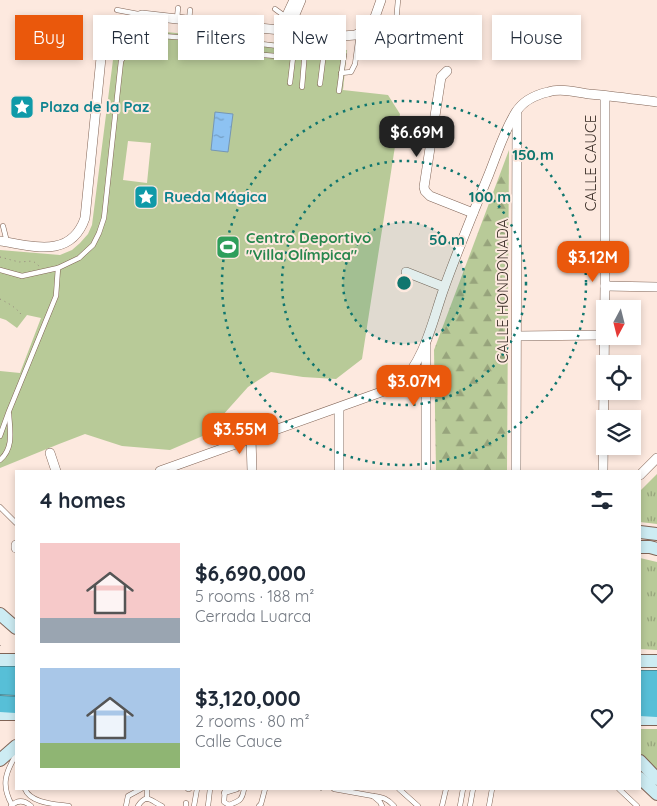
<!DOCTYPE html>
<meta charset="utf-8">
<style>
body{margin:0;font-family:Quicksand,sans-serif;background:#f6f6f7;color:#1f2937;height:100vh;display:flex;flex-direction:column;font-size:19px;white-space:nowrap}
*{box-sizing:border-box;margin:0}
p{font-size:16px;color:#747a83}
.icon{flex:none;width:28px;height:28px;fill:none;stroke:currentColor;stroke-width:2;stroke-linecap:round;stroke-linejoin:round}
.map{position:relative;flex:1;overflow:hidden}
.sheet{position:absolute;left:15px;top:470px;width:626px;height:320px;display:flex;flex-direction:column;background:#fff;border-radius:0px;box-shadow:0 2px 8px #0003}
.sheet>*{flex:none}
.hud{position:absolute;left:15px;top:15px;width:628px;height:45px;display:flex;gap:10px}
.needle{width:32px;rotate:187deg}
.tools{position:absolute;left:596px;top:300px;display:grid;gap:10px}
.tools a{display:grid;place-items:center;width:45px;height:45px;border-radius:0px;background:#fff;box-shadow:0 2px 8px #0003;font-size:25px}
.price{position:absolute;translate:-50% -42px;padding:0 11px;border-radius:10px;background:#ea580c;color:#fff;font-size:16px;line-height:32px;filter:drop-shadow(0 1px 2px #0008)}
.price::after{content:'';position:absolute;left:50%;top:30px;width:15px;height:11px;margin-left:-8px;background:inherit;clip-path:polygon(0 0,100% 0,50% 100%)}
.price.active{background:#222;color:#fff}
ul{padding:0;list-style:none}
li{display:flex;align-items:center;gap:15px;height:125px;padding:0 25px}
li span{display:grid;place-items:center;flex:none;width:140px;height:100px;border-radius:0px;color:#555}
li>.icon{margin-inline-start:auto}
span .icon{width:60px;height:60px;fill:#fffc;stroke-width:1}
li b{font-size:21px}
h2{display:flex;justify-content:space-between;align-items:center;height:60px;padding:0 25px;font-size:21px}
.pill{padding:0 18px;border-radius:0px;background:#fff;box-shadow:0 2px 8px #0003;font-size:18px;line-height:45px}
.pill.active{background:#ea580c;color:#fff}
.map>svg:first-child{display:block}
.grass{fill:url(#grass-tufts)}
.forest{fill:url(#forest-firs)}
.pitch{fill:#b8ca98;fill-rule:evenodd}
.water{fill:url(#water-ripples);stroke:#7496b5}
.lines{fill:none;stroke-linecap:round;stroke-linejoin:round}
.service-casing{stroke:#806456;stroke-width:5.5}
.minor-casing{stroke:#806456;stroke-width:10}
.secondary-casing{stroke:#806456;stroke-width:14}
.motorway-casing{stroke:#4d8d9a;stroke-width:18}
.path{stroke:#94857c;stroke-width:1;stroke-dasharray:1 4;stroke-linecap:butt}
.service{stroke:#fff;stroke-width:4.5}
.minor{stroke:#fff;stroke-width:9}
.secondary{stroke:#cdecf3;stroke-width:12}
.motorway{stroke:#57bfd7;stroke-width:16}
.ring{fill:none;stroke:#0f766e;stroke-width:2.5;stroke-dasharray:2.5 5}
.labels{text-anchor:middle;stroke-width:4;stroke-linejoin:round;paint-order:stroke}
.culture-label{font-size:15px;font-weight:bold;fill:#0d838f;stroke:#fde9df;text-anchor:start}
.street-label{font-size:15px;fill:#3b2f28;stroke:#fde9df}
.leisure-label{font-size:15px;font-weight:bold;fill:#27864d;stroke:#fde9df;text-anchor:start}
.centre{fill:#0f766e;stroke:#fde9df;stroke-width:2.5}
.ring-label{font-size:15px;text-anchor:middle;font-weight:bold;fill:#0f766e;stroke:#fde9df;stroke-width:4;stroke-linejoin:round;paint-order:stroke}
</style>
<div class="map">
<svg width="657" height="806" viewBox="0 0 657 806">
<defs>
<pattern id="grass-tufts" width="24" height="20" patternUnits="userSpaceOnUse" patternTransform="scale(1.25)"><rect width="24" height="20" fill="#b8ca98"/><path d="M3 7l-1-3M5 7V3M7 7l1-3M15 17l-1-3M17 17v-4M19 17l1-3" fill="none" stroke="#97a47c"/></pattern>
<pattern id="forest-firs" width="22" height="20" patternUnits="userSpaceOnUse" patternTransform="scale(1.25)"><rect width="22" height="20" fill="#b8ca98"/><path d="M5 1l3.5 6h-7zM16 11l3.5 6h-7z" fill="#97a47c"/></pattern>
<pattern id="water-ripples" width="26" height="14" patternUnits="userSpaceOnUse" patternTransform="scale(1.25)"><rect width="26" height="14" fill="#8dc2f2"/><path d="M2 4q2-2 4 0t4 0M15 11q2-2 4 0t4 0" fill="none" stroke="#749ec4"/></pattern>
</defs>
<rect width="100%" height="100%" fill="#fde9df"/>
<g class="grass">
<polygon points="657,474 657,524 640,522 640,491"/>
<polygon points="640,558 657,562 657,650 640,649"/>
<polygon points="640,729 657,729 657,772 640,754"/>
</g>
<polygon class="forest" points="509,150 507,471 436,471 434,350"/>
<path class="pitch" d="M146 30 347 50 343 90 388 95 400 114 362 359 336 379 303 377 271 372 248 387 205 435 170 450 122 446 85 434 59 444 0 468V371L20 373 41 318 27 315 17 328 6 320 0 318V250L60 255 72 250 80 243 88 234 92 225 114 52C121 38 130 32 146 30ZM128 141 151 143 147 183 123 180Z"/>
<polygon class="water" points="215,112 233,114 228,152 211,150"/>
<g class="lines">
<g class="service-casing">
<g id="service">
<polyline points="275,9 286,17"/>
<polyline points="117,10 138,14"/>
<polyline points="177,19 178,8"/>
<polyline points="189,21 190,10"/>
<polyline points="396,23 398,0"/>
<polyline points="240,53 276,56 278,47"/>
<polyline points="101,54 99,44 101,31"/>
<polyline points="341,73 351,72 355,64 359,34"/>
<polyline points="290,83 294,49"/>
<polyline points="320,84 324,52"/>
<polyline points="302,87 305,50"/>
<polyline points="3,226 7,242"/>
<path d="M0 270 22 276 58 268 79 258 93 245 99 233 104 218 121 61C132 46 134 38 153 35 216 41 282 44 344 55L339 91"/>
<polyline points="0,436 9,411 56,296 58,268"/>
<path d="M0 460C14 448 10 431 9 414"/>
<polyline points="0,507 16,523"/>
<path d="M25 789C30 803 55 804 69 806"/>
<polyline points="188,789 189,789"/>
<path d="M225 789 224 802 229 805C239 801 242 801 244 789"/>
<polyline points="334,789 373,796"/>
<polyline points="399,789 418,806"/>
<polyline points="619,789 637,806"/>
<polyline points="224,793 237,789"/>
<polyline points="147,799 147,789"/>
<path d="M12 805C1 786 5 773 16 755"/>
<path d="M11 806C17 800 24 800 31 806"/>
<polyline points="126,806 128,796 141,789"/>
<path d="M138 806C147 792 152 802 162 806"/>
<polyline points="186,806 186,803"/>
<polyline points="194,806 197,789"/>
<polyline points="208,806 210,789"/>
<polyline points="259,806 261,804 265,789"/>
<path d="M382 806 380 802 373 796C383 797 388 799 394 806"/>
<polyline points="442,806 446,789"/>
<polyline points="460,806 463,789"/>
<polyline points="470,806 473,789"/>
<polyline points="489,806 492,789"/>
</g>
</g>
<g class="minor-casing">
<g id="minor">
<polyline points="280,30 294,0"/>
<polyline points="288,31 301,0"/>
<polyline points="447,71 441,77 424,187 425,191 430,196 473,213"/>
<path d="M0 241C33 246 71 259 85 218L101 58C109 35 118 23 142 15L248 27 343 36 355 35 363 32 371 26 375 17 381 0"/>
<polyline points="406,272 444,287"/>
<polyline points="605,286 657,287"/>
<polyline points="516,336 604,335"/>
<polyline points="426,345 426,471"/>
<polyline points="251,438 252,471"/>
<polyline points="50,453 56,471"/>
<path d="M160 471 398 386C424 362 432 323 443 291 457 252 473 213 489 174 497 154 504 131 516 112 523 101 535 95 548 92 560 88 576 92 589 94 612 96 634 99 657 102"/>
<polyline points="339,471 339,408"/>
<polyline points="516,471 517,114"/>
<polyline points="603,471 605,286 605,96"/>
<polyline points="640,475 657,458"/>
<polyline points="16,545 16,548"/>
</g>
</g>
<g class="secondary-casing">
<g id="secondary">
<polyline points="640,532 657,534"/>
<polyline points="640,547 650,547 657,549"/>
<polyline points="0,614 16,628"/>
<polyline points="0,660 16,660"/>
<polyline points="640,661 657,661"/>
<polyline points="0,714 16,714"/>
<polyline points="640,719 657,719"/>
<polyline points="0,760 16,746"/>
<polyline points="640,761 657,779"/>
<polyline points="640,778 657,794"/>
</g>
</g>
<g class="motorway-casing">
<g id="motorway">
<polyline points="0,675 16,675"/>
<polyline points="640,679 657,679"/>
<polyline points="0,686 16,687"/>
<polyline points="640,695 657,695"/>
<polyline points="0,704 16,705"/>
<polyline points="640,708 657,709"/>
</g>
</g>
<g class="path">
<polyline points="0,257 19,262 33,261 39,266"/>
<path d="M0 299C10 304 17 308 23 317"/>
<polyline points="0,645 3,649"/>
<polyline points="321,791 321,789"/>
</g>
<use href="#service" class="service"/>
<use href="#minor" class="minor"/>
<use href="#secondary" class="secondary"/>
<use href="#motorway" class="motorway"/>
</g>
<circle cx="404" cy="283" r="61" fill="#0f766e" fill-opacity=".12"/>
<g class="ring">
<circle cx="404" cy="283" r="61"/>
<circle cx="404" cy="283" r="122"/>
<circle cx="404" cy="283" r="182"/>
</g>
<defs>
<g id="sight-square" transform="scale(1.25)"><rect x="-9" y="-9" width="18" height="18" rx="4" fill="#0f9aa8" stroke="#fde9df"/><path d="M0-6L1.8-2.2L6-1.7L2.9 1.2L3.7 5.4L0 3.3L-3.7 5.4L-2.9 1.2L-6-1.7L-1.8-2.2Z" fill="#fff"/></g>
<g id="stadium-square" transform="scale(1.25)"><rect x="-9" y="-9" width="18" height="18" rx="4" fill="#2e9e5b" stroke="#fde9df"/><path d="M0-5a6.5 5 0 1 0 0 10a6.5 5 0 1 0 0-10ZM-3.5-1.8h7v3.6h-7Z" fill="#fff"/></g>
</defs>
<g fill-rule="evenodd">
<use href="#sight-square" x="22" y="107"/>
<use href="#sight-square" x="146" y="197"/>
<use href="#stadium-square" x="228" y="247"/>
</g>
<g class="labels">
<g class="culture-label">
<text x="40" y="112">Plaza de la Paz</text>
<text x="164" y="202">Rueda Mágica</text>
</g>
<g class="street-label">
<text transform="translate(591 163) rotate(-90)" y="5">CALLE CAUCE</text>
<text transform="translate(503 291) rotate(-90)" y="5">CALLE HONDONADA</text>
</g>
<g class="leisure-label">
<text x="246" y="243">Centro Deportivo<tspan x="246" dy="17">"Villa Olímpica"</tspan></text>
</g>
</g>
<circle cx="404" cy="283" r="8" class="centre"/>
<g class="ring-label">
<text x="533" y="160">150 m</text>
<text x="490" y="202">100 m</text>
<text x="447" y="245">50 m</text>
</g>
</svg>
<div class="tools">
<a><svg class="needle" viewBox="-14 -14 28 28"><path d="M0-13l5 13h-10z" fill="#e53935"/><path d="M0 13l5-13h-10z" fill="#747a83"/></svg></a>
<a><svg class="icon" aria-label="locate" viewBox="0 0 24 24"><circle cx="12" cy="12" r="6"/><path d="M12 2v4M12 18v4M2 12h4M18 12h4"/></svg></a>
<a><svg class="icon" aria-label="layers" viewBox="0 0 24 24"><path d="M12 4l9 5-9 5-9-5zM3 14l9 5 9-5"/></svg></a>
</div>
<b class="price active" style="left:417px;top:158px">$6.69M</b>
<b class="price" style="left:593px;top:283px">$3.12M</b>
<b class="price" style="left:414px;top:407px">$3.07M</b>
<b class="price" style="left:240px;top:455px">$3.55M</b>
<div class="hud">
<a class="pill active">Buy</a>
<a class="pill">Rent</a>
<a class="pill">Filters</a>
<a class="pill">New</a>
<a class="pill">Apartment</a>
<a class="pill">House</a>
</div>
<section class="sheet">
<h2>4 homes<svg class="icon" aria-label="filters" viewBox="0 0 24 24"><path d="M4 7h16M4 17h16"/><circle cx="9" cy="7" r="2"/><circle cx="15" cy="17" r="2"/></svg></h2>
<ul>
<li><span style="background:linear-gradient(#f6c9c9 75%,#9aa5b1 0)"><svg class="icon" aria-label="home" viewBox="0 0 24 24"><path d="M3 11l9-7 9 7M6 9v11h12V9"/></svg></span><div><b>$6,690,000</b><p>5 rooms · 188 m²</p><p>Cerrada Luarca</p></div><svg class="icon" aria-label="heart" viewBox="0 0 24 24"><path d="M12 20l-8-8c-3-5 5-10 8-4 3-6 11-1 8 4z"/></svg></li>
<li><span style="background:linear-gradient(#a9c7e8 75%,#8fb573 0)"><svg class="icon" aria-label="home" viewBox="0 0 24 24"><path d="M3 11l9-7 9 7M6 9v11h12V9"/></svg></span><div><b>$3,120,000</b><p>2 rooms · 80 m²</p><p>Calle Cauce</p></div><svg class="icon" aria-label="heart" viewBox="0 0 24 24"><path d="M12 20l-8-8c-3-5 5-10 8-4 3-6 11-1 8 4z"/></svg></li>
</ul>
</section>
</div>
